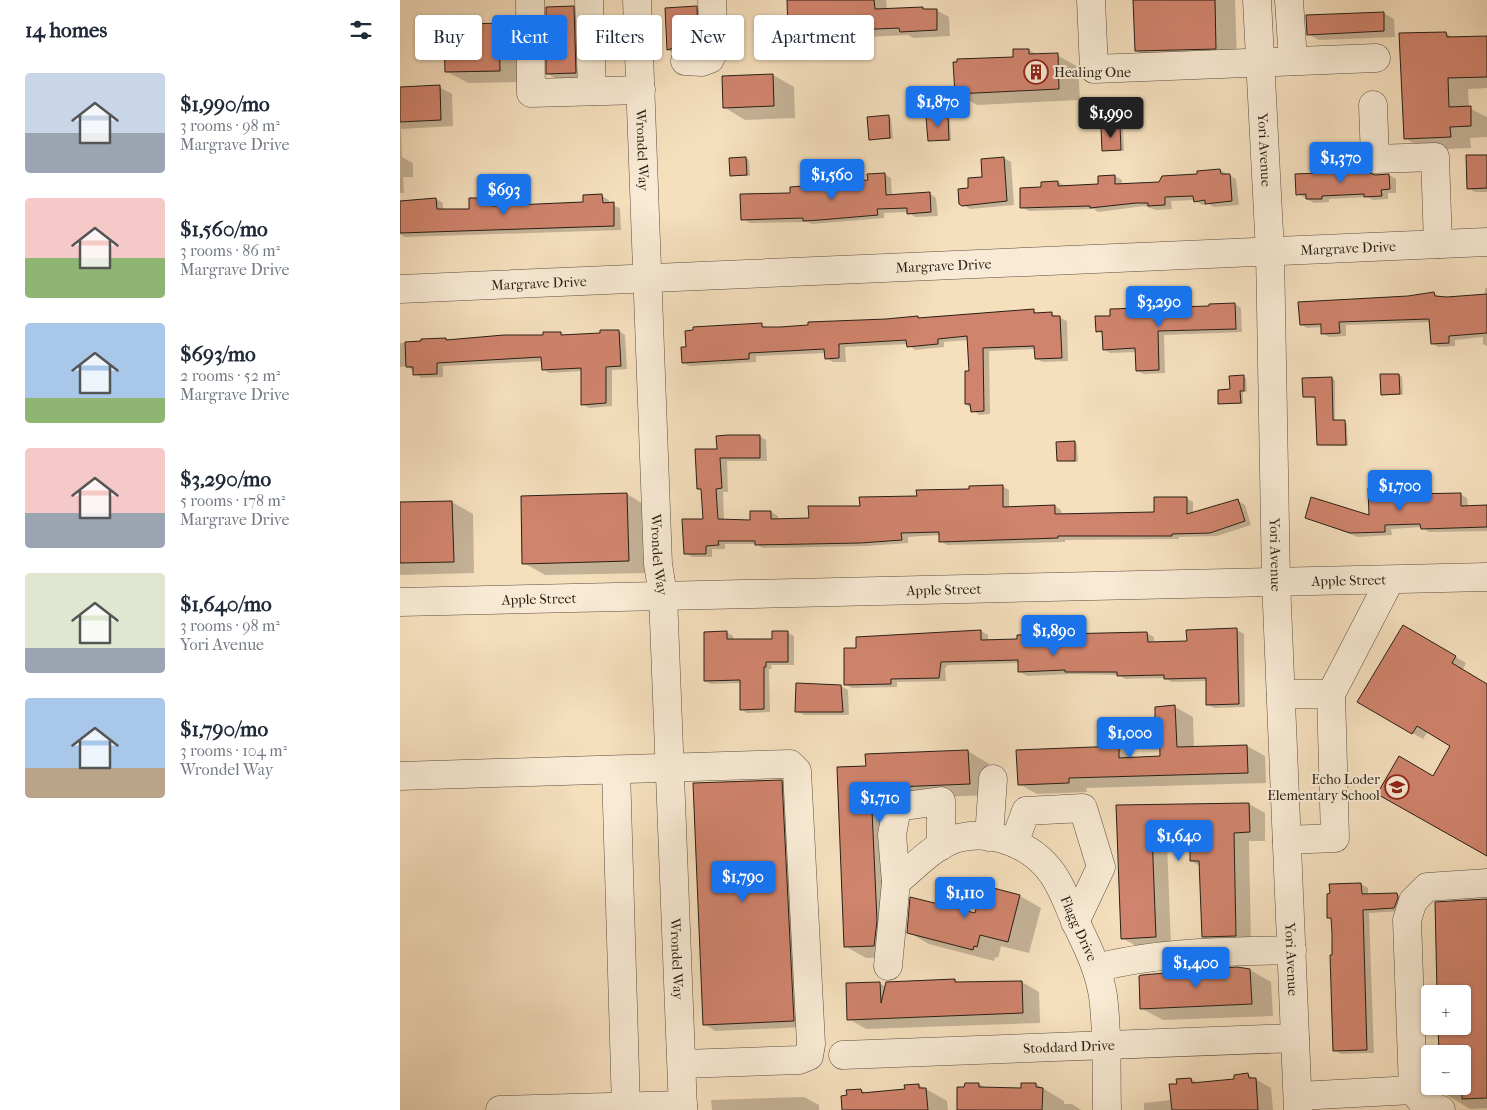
<!DOCTYPE html>
<meta charset="utf-8">
<style>
body{margin:0;font-family:"IM FELL French Canon",serif;background:#f2f2f3;color:#1f2937;height:100vh;display:flex;flex-direction:column;font-size:19px;white-space:nowrap}
*{box-sizing:border-box;margin:0}
p{font-size:16px;color:#747a83}
.icon{flex:none;width:28px;height:28px;fill:none;stroke:currentColor;stroke-width:2;stroke-linecap:round;stroke-linejoin:round}
.map{position:relative;flex:1;overflow:hidden}
.sheet{display:flex;flex-direction:column;background:#fff;width:400px}
.sheet>*{flex:none}
.guide{position:absolute;left:15px;top:15px;width:475px;height:45px;display:flex;gap:10px}
.controls{position:absolute;left:1021px;top:985px;display:grid;gap:10px}
.controls a{display:grid;place-items:center;width:50px;height:50px;border-radius:5px;background:#fff;box-shadow:0 1px 4px #0004;font-size:25px}
.price{position:absolute;translate:-50% -42px;padding:0 11px;border-radius:5px;background:#1a73e8;color:#fff;font-size:16px;line-height:32px;filter:drop-shadow(0 1px 2px #0008)}
.price::after{content:'';position:absolute;left:50%;top:30px;width:15px;height:11px;margin-left:-8px;background:inherit;clip-path:polygon(0 0,100% 0,50% 100%)}
.price.current{background:#222;color:#fff}
ul{padding:0;list-style:none}
li{display:flex;align-items:center;gap:15px;height:125px;padding:0 25px}
li span{display:grid;place-items:center;flex:none;width:140px;height:100px;border-radius:5px;color:#555}
li>.icon{margin-inline-start:auto}
span .icon{width:60px;height:60px;fill:#fffc;stroke-width:1}
li b{font-size:21px}
h2{display:flex;justify-content:space-between;align-items:center;height:60px;padding:0 25px;font-size:21px}
.tag{padding:0 18px;border-radius:5px;background:#fff;box-shadow:0 1px 4px #0004;font-size:18px;line-height:45px}
.tag.current{background:#1a73e8;color:#fff}
main{display:flex;flex:1;min-height:0}
.map>svg:first-child{display:block}
.shadow{fill:#0003}
.building{fill:#d0846d;stroke:#281f15}
.lines{fill:none;stroke-linecap:round;stroke-linejoin:round}
.minor-casing{stroke:#5b4f3f;stroke-width:29}
.minor{stroke:#f8ead4;stroke-width:28}
.labels{text-anchor:middle;stroke-width:4;stroke-linejoin:round;paint-order:stroke}
.poi-label{font-size:14px;fill:#281f15;stroke:#f8ead4;text-anchor:start}
.street-label{font-size:14px;fill:#281f15;stroke:#f8ead4}
</style>
<main>
<section class="sheet">
<h2>14 homes<svg class="icon" aria-label="filters" viewBox="0 0 24 24"><path d="M4 7h16M4 17h16"/><circle cx="9" cy="7" r="2"/><circle cx="15" cy="17" r="2"/></svg></h2>
<ul>
<li><span style="background:linear-gradient(#c9d6e8 60%,#9aa5b1 0)"><svg class="icon" aria-label="home" viewBox="0 0 24 24"><path d="M3 11l9-7 9 7M6 9v11h12V9"/></svg></span><div><b>$1,990/mo</b><p>3 rooms · 98 m²</p><p>Margrave Drive</p></div></li>
<li><span style="background:linear-gradient(#f6c9c9 60%,#8fb573 0)"><svg class="icon" aria-label="home" viewBox="0 0 24 24"><path d="M3 11l9-7 9 7M6 9v11h12V9"/></svg></span><div><b>$1,560/mo</b><p>3 rooms · 86 m²</p><p>Margrave Drive</p></div></li>
<li><span style="background:linear-gradient(#a9c7e8 75%,#8fb573 0)"><svg class="icon" aria-label="home" viewBox="0 0 24 24"><path d="M3 11l9-7 9 7M6 9v11h12V9"/></svg></span><div><b>$693/mo</b><p>2 rooms · 52 m²</p><p>Margrave Drive</p></div></li>
<li><span style="background:linear-gradient(#f6c9c9 65%,#9aa5b1 0)"><svg class="icon" aria-label="home" viewBox="0 0 24 24"><path d="M3 11l9-7 9 7M6 9v11h12V9"/></svg></span><div><b>$3,290/mo</b><p>5 rooms · 178 m²</p><p>Margrave Drive</p></div></li>
<li><span style="background:linear-gradient(#dfe7d0 75%,#9aa5b1 0)"><svg class="icon" aria-label="home" viewBox="0 0 24 24"><path d="M3 11l9-7 9 7M6 9v11h12V9"/></svg></span><div><b>$1,640/mo</b><p>3 rooms · 98 m²</p><p>Yori Avenue</p></div></li>
<li><span style="background:linear-gradient(#a9c7e8 70%,#b9a48a 0)"><svg class="icon" aria-label="home" viewBox="0 0 24 24"><path d="M3 11l9-7 9 7M6 9v11h12V9"/></svg></span><div><b>$1,790/mo</b><p>3 rooms · 104 m²</p><p>Wrondel Way</p></div></li>
</ul>
</section>
<div class="map">
<svg width="1087" height="1110" viewBox="0 0 1087 1110">
<rect width="100%" height="100%" fill="#f5dfbd"/>
<filter id="stains"><feTurbulence type="fractalNoise" baseFrequency=".004" numOctaves="4"/><feColorMatrix values="0 0 0 0 .2 0 0 0 0 .09 0 0 0 0 .02 0 0 0 .5 -.17"/></filter>
<radialGradient id="worn" r=".72"><stop offset=".6" stop-color="#630" stop-opacity="0"/><stop offset="1" stop-color="#630" stop-opacity=".3"/></radialGradient>
<g class="shadow">
<polygon points="388,0 486,0 487,10 536,10 549,17 550,36 514,38 508,35 403,40 390,32"/>
<polygon points="734,0 835,0 837,60 757,63 736,51"/>
<polygon points="173,7 188,16 190,80 162,82 148,74"/>
<polygon points="296,8 311,16 312,54 282,58 268,50"/>
<polygon points="983,13 994,19 995,37 919,40 908,34"/>
<polygon points="99,25 120,37 121,82 68,83 46,71"/>
<polygon points="1046,33 1054,38 1087,37 1087,88 1068,89 1069,108 1087,117 1087,137 1070,138 1071,148 1025,150 1005,138"/>
<polygon points="629,50 638,55 657,55 678,67 680,100 577,105 556,93"/>
<polygon points="373,75 394,87 395,118 345,120 324,107"/>
<polygon points="39,87 52,94 53,126 1,129 2,157 13,163 13,177 3,177 4,193 0,193 0,88"/>
<polygon points="488,116 491,118 493,139 470,139"/>
<polygon points="547,117 550,119 551,141 529,140"/>
<polygon points="720,128 723,129 724,151 704,150"/>
<polygon points="1087,156 1087,192 1075,192 1068,188"/>
<polygon points="346,158 349,160 350,176 331,175 330,159"/>
<polygon points="604,158 611,162 614,205 570,209 561,203 570,189"/>
<polygon points="820,170 836,179 839,205 813,207 809,204 802,205 795,200 771,201 772,209 756,210 744,206 698,212 694,209 629,211 622,207 643,189 658,182 665,186 699,185 715,176 722,180 722,185 760,183"/>
<polygon points="484,174 491,178 492,196 529,193 536,198 538,216 515,217 508,212 484,213 484,218 412,224 407,222 350,223 343,219 392,194 427,182 432,185 469,181"/>
<polygon points="989,175 996,179 996,193 988,193 988,199 973,200 968,197 929,199 929,202 914,203 898,194 975,176"/>
<polygon points="202,196 209,200 209,204 220,208 221,230 5,237 0,234 0,201 36,199 43,203 43,210 70,210 92,199 99,203 99,207 184,204"/>
<polygon points="1085,288 1087,288 1087,346 1083,344 1083,337 1055,340 1055,346 1038,347 1032,343 1031,322 946,325 946,336 929,337 922,333 922,327 907,328 901,324 1008,298 1034,294 1041,297 1085,296"/>
<polygon points="835,304 841,308 842,332 764,335 765,373 744,374 738,371 737,352 710,353 704,349 703,334 697,331"/>
<polygon points="633,311 639,314 652,314 667,321 668,361 643,362 636,359 636,349 589,351 590,414 579,415 566,404 570,373 569,340 544,342 544,347 515,350 508,344 445,347 446,362 433,362 426,358 426,353 356,356 356,362 290,366 283,363 287,348 362,325 368,328"/>
<polygon points="219,331 225,335 227,369 212,370 212,406 189,408 182,404 182,371 149,373 143,369 143,361 43,366 43,377 21,378 7,366 0,367 0,343 46,339 49,341 144,336 161,333 165,336 201,334"/>
<polygon points="999,375 1002,377 1003,395 982,395 981,376"/>
<polygon points="843,376 846,378 847,392 843,392 843,404 819,404"/>
<polygon points="932,378 935,380 935,421 947,423 948,446 918,445 916,398 904,397"/>
<polygon points="359,436 366,440 367,461 327,461 328,492 323,492 324,521 352,521 371,512 378,516 378,520 410,520 461,507 602,486 609,490 609,508 655,506 661,510 662,515 755,513 786,498 793,502 793,514 838,501 845,505 851,525 817,536 779,537 779,539 665,540 665,542 547,545 541,541 540,535 508,537 508,543 467,546 363,548 356,544 325,544 325,549 312,549 312,557 292,557 285,553 304,520 303,491 298,488 318,450"/>
<polygon points="674,442 677,444 678,462 658,460"/>
<polygon points="1006,488 1013,492 1013,495 1060,494 1067,498 1068,507 1087,506 1087,531 1029,532 1022,527 991,529 992,535 958,537 907,518 970,516"/>
<polygon points="227,494 248,507 249,573 145,575 124,563"/>
<polygon points="52,502 73,514 74,573 0,575 0,503"/>
<polygon points="1003,627 1066,663 1062,671 1087,685 1033,778 1052,745 1028,731 1023,739 959,702"/>
<polygon points="837,630 844,634 845,707 814,708 807,704 807,681 772,682 765,678 725,679 719,675 670,674 627,676 620,672 619,663 548,665 545,668 546,681 497,682 497,687 452,688 445,684 457,649 581,631 588,635 588,641 747,633 754,637 754,643 788,642"/>
<polygon points="326,632 333,636 333,640 373,640 388,633 394,636 394,665 371,665 372,669 369,669 370,712 347,713 341,709 341,683 311,684 305,681"/>
<polygon points="441,686 448,690 449,715 404,715 397,711"/>
<polygon points="775,707 793,717 794,747 847,746 865,756 866,783 686,788 687,792 637,794 619,784 718,747 736,758 761,758 760,725 757,723"/>
<polygon points="568,751 589,764 590,795 492,799 495,957 466,958 445,946 467,767"/>
<polygon points="382,781 392,787 405,1027 315,1031 305,1024"/>
<polygon points="849,804 865,813 865,841 849,841 851,944 819,946 803,937 800,866 791,861 791,842 767,843 771,946 738,947 722,938 717,806"/>
<polygon points="961,884 968,888 968,895 997,894 1004,898 1001,911 969,913 974,1053 941,1054 935,1050 932,919 929,918"/>
<polygon points="583,887 620,896 641,908 629,953 601,946 598,958 595,957 594,961 529,944 508,932 576,915"/>
<polygon points="1087,900 1087,1108 1070,1109 1042,1092 1041,1086 1062,1086 1062,994 1039,994 1036,903"/>
<polygon points="837,968 850,970 871,982 873,1016 763,1020 741,1008 740,977 771,972"/>
<polygon points="554,980 560,983 622,982 639,992 640,1023 466,1029 449,1019 479,983 486,987"/>
<polygon points="848,1075 871,1088 873,1110 744,1110 744,1103 772,1100 778,1085 791,1079 798,1083 835,1080"/>
<polygon points="566,1084 579,1084 587,1088 623,1089 636,1084 664,1101 664,1104 672,1104 681,1110 558,1110"/>
<polygon points="519,1085 547,1101 548,1110 443,1110 448,1096 461,1090 468,1094 506,1090"/>
<polygon points="404,1097 419,1105 419,1110 312,1110 311,1100"/>
</g>
<g class="building">
<polygon points="387,0 474,0 475,9 523,7 523,9 537,9 537,30 500,32 499,28 388,33"/>
<polygon points="733,0 815,0 816,49 735,51"/>
<polygon points="174,6 176,73 146,74 146,7"/>
<polygon points="297,6 298,46 285,45 267,50 265,8"/>
<polygon points="984,12 984,31 907,35 906,15"/>
<polygon points="99,23 100,71 45,72 44,25"/>
<polygon points="1046,32 1047,37 1087,36 1087,77 1048,78 1049,107 1071,106 1071,126 1050,127 1051,137 1004,139 999,33"/>
<polygon points="613,49 629,49 629,54 658,53 659,89 555,94 553,62 557,62 557,59 613,57"/>
<polygon points="373,74 374,106 323,108 322,76"/>
<polygon points="40,85 41,120 0,122 0,87"/>
<polygon points="489,115 490,138 469,140 467,117"/>
<polygon points="548,116 549,140 528,141 526,117"/>
<polygon points="720,126 721,150 702,151 701,128"/>
<polygon points="1066,155 1087,155 1087,188 1067,189"/>
<polygon points="346,157 347,175 330,176 329,158"/>
<polygon points="604,157 607,201 562,206 559,204 558,189 568,188 568,178 582,177 581,159"/>
<polygon points="820,169 821,174 830,174 832,201 805,204 805,200 794,202 793,196 765,197 765,205 748,206 748,203 736,203 690,208 690,206 620,208 620,188 641,187 641,182 658,181 658,186 698,184 698,176 715,175 715,184 759,182 762,176 797,174 797,171"/>
<polygon points="965,171 975,175 989,174 990,189 981,190 982,196 964,197 964,194 922,196 922,199 906,199 906,194 896,195 895,174"/>
<polygon points="485,173 486,195 530,192 531,212 507,214 507,208 477,209 478,215 420,220 403,221 403,218 341,220 340,194 390,193 390,187 403,186 403,183 427,181 427,184 468,180 467,174"/>
<polygon points="202,194 203,203 214,202 214,226 0,233 0,201 36,198 37,209 69,209 69,198 92,198 92,206 183,202 183,195"/>
<polygon points="1034,292 1035,296 1047,297 1087,294 1087,333 1049,336 1049,343 1031,344 1029,319 939,322 940,333 921,334 921,324 900,325 898,302 1008,296"/>
<polygon points="835,303 836,329 758,331 759,370 736,371 735,348 703,350 702,331 696,332 695,316 710,316 710,309 809,306 809,304"/>
<polygon points="634,309 634,313 652,312 652,316 660,316 662,358 635,359 634,346 583,348 584,411 571,412 570,404 565,404 565,371 569,371 567,336 538,339 538,344 507,347 506,340 439,344 439,358 425,359 424,349 349,353 349,359 282,363 281,347 286,347 285,331 293,330 293,327 362,323 362,327 380,327 408,325 408,322 486,319 518,316 518,318"/>
<polygon points="200,330 219,330 221,366 206,367 206,403 181,405 181,368 142,370 141,357 37,363 37,374 13,375 13,367 6,367 5,342 21,341 21,339 46,338 46,340 104,335 143,335 143,332 161,332 161,335 200,333"/>
<polygon points="980,374 999,374 1000,394 981,395"/>
<polygon points="844,375 844,391 840,391 841,403 818,404 818,390 830,389 829,376"/>
<polygon points="932,377 933,420 945,420 946,445 917,445 915,397 903,397 902,378"/>
<polygon points="328,435 360,435 360,458 320,458 322,488 316,489 318,519 350,520 350,511 371,511 371,519 409,518 408,506 460,506 459,497 517,496 516,490 569,489 569,486 603,485 603,507 655,505 655,514 754,512 754,497 787,497 787,514 838,499 845,521 810,533 772,534 772,536 658,536 658,538 539,542 539,532 501,533 502,540 460,543 355,545 355,541 318,541 319,545 306,546 306,554 284,554 282,519 303,519 301,489 297,489 295,449 317,449 316,436"/>
<polygon points="675,441 675,461 657,461 656,442"/>
<polygon points="1006,487 1006,494 1061,493 1061,506 1087,505 1087,527 1021,529 1020,524 985,525 985,532 950,533 905,518 911,497 969,515 968,488"/>
<polygon points="227,493 229,561 122,564 121,496"/>
<polygon points="52,501 54,562 0,563 0,502"/>
<polygon points="1003,625 1056,656 1052,663 1087,684 1087,856 977,794 999,756 1033,776 1050,746 1017,726 1012,734 957,702"/>
<polygon points="837,628 839,704 806,705 806,678 764,679 764,675 717,676 717,672 665,672 665,670 618,672 618,660 541,662 539,678 491,679 491,684 444,685 444,648 456,648 456,637 581,630 581,640 617,639 617,635 747,632 748,642 787,641 786,630"/>
<polygon points="327,631 327,639 372,639 372,631 388,631 388,662 366,662 366,667 364,667 364,709 340,710 340,680 304,681 304,632"/>
<polygon points="396,683 441,685 443,712 395,712"/>
<polygon points="775,705 777,747 847,745 848,773 669,778 669,783 618,785 616,750 719,746 719,758 760,756 759,723 755,723 755,707"/>
<polygon points="568,750 570,784 471,788 477,921 474,946 444,947 437,767 466,766 465,754"/>
<polygon points="382,780 394,1021 303,1025 293,783"/>
<polygon points="849,803 850,832 834,833 836,936 802,937 799,861 790,861 790,834 752,834 756,937 721,939 716,805"/>
<polygon points="961,883 962,894 997,893 998,898 994,908 963,910 967,1050 933,1051 930,955 932,955 932,933 931,918 927,918 927,894 930,893 929,884"/>
<polygon points="582,885 620,895 608,942 580,935 577,947 574,946 573,950 507,933 510,897 575,913"/>
<polygon points="1087,899 1087,1098 1062,1099 1062,1054 1039,1054 1038,1026 1062,1026 1062,993 1041,994 1041,991 1037,991 1035,902"/>
<polygon points="837,967 850,969 852,1004 740,1009 739,976 742,975"/>
<polygon points="555,979 555,982 622,981 623,1013 447,1020 446,983 480,982 481,1003 486,982"/>
<polygon points="848,1073 849,1078 856,1078 858,1110 772,1110 769,1084 777,1084 776,1079 791,1078 792,1083 834,1079 834,1075"/>
<polygon points="565,1083 579,1083 579,1087 621,1088 621,1083 636,1083 636,1087 643,1088 642,1110 557,1110 557,1087 564,1087"/>
<polygon points="519,1084 519,1088 526,1088 528,1110 442,1110 441,1096 447,1095 446,1090 461,1089 462,1093 505,1089 504,1085"/>
</g>
<g class="lines">
<g class="minor-casing">
<g id="minor">
<polyline points="130,0 131,93 241,90"/>
<polyline points="189,0 192,91"/>
<path id="s1" d="M237 0 258 564 263 595 283 1110"/>
<polyline points="691,0 694,69 976,58"/>
<path id="s2" d="M857 0 870 252 876 581 898 1110"/>
<polyline points="889,0 893,61"/>
<polyline points="285,61 302,62 310,59 314,51 312,0"/>
<polyline points="973,105 975,159 1035,157 1038,244"/>
<path id="s3" d="M0 289 1087 242"/>
<path id="s4" d="M0 602 1087 577"/>
<polyline points="881,694 931,694 935,838 887,840"/>
<polyline points="931,694 990,580"/>
<polyline points="216,770 226,1107"/>
<polyline points="0,776 390,764 397,771 411,1044 409,1056 399,1060 282,1064"/>
<polyline points="589,837 593,779"/>
<polyline points="614,843 626,811 683,808 701,867 675,922"/>
<polyline points="496,882 492,835 497,807 541,801 541,846"/>
<path id="s5" d="M488 966 496 882C515 867 535 844 558 838 593 829 632 845 652 873 663 888 669 908 677 925 688 948 699 970 703 996 708 1033 706 1073 707 1110"/>
<path d="M696 968C761 951 826 952 892 950"/>
<path id="s6" d="M443 1055 895 1038"/>
<polyline points="898,1096 1013,1090"/>
<polyline points="100,1110 283,1105"/>
<polyline points="1041,1110 1022,1102 1013,1090 1007,920 1013,901 1027,887 1087,883"/>
</g>
</g>
<use href="#minor" class="minor"/>
</g>
<defs>
<g id="building-ring" transform="scale(1.25)"><circle r="9.5" fill="#f8ead4" stroke="#8f2418" stroke-width="1.5"/><path d="M-4-6H4V6H1V3H-1V6H-4ZM-2.5-4.3h1.7v1.8h-1.7ZM.8-4.3h1.7v1.8H.8ZM-2.5-1h1.7V.8h-1.7ZM.8-1h1.7V.8H.8Z" fill="#8f2418"/></g>
<g id="school-ring" transform="scale(1.25)"><circle r="9.5" fill="#f8ead4" stroke="#8f2418" stroke-width="1.5"/><path d="M0-5L7-2L0 1L-7-2ZM-4 1L0 2.5L4 1V4Q0 6-4 4Z" fill="#8f2418"/></g>
</defs>
<g fill-rule="evenodd">
<use href="#building-ring" x="636" y="72"/>
<use href="#school-ring" x="997" y="787"/>
</g>
<g class="labels">
<g class="poi-label">
<text x="654" y="77">Healing One</text>
<text x="980" y="784" text-anchor="end">Echo Loder<tspan x="980" dy="16">Elementary School</tspan></text>
</g>
<g class="street-label">
<text dy="5" stroke="none"><textPath href="#s2" startOffset="150">Yori Avenue</textPath></text>
<text dy="5" stroke="none"><textPath href="#s1" startOffset="150">Wrondel Way</textPath></text>
<text dy="5" stroke="none"><textPath href="#s3" startOffset="949">Margrave Drive</textPath></text>
<text dy="5" stroke="none"><textPath href="#s3" startOffset="544">Margrave Drive</textPath></text>
<text dy="5" stroke="none"><textPath href="#s3" startOffset="139">Margrave Drive</textPath></text>
<text dy="5" stroke="none"><textPath href="#s1" startOffset="555">Wrondel Way</textPath></text>
<text dy="5" stroke="none"><textPath href="#s2" startOffset="555">Yori Avenue</textPath></text>
<text dy="5" stroke="none"><textPath href="#s4" startOffset="949">Apple Street</textPath></text>
<text dy="5" stroke="none"><textPath href="#s4" startOffset="544">Apple Street</textPath></text>
<text dy="5" stroke="none"><textPath href="#s4" startOffset="139">Apple Street</textPath></text>
<text dy="5" stroke="none"><textPath href="#s5" startOffset="329">Flagg Drive</textPath></text>
<text dy="5" stroke="none"><textPath href="#s1" startOffset="960">Wrondel Way</textPath></text>
<text dy="5" stroke="none"><textPath href="#s2" startOffset="960">Yori Avenue</textPath></text>
<text dy="5" stroke="none"><textPath href="#s6" startOffset="226">Stoddard Drive</textPath></text>
</g>
</g>
<rect width="100%" height="100%" filter="url(#stains)"/>
<rect width="100%" height="100%" fill="url(#worn)"/>
</svg>
<div class="controls">
<a>+</a>
<a>−</a>
</div>
<b class="price" style="left:538px;top:128px">$1,870</b>
<b class="price current" style="left:711px;top:139px">$1,990</b>
<b class="price" style="left:941px;top:184px">$1,370</b>
<b class="price" style="left:432px;top:201px">$1,560</b>
<b class="price" style="left:104px;top:216px">$693</b>
<b class="price" style="left:759px;top:328px">$3,290</b>
<b class="price" style="left:1000px;top:512px">$1,700</b>
<b class="price" style="left:654px;top:657px">$1,890</b>
<b class="price" style="left:730px;top:759px">$1,000</b>
<b class="price" style="left:480px;top:824px">$1,710</b>
<b class="price" style="left:779px;top:862px">$1,640</b>
<b class="price" style="left:343px;top:903px">$1,790</b>
<b class="price" style="left:565px;top:919px">$1,110</b>
<b class="price" style="left:796px;top:989px">$1,400</b>
<div class="guide">
<a class="tag">Buy</a>
<a class="tag current">Rent</a>
<a class="tag">Filters</a>
<a class="tag">New</a>
<a class="tag">Apartment</a>
</div>
</div>
</main>
